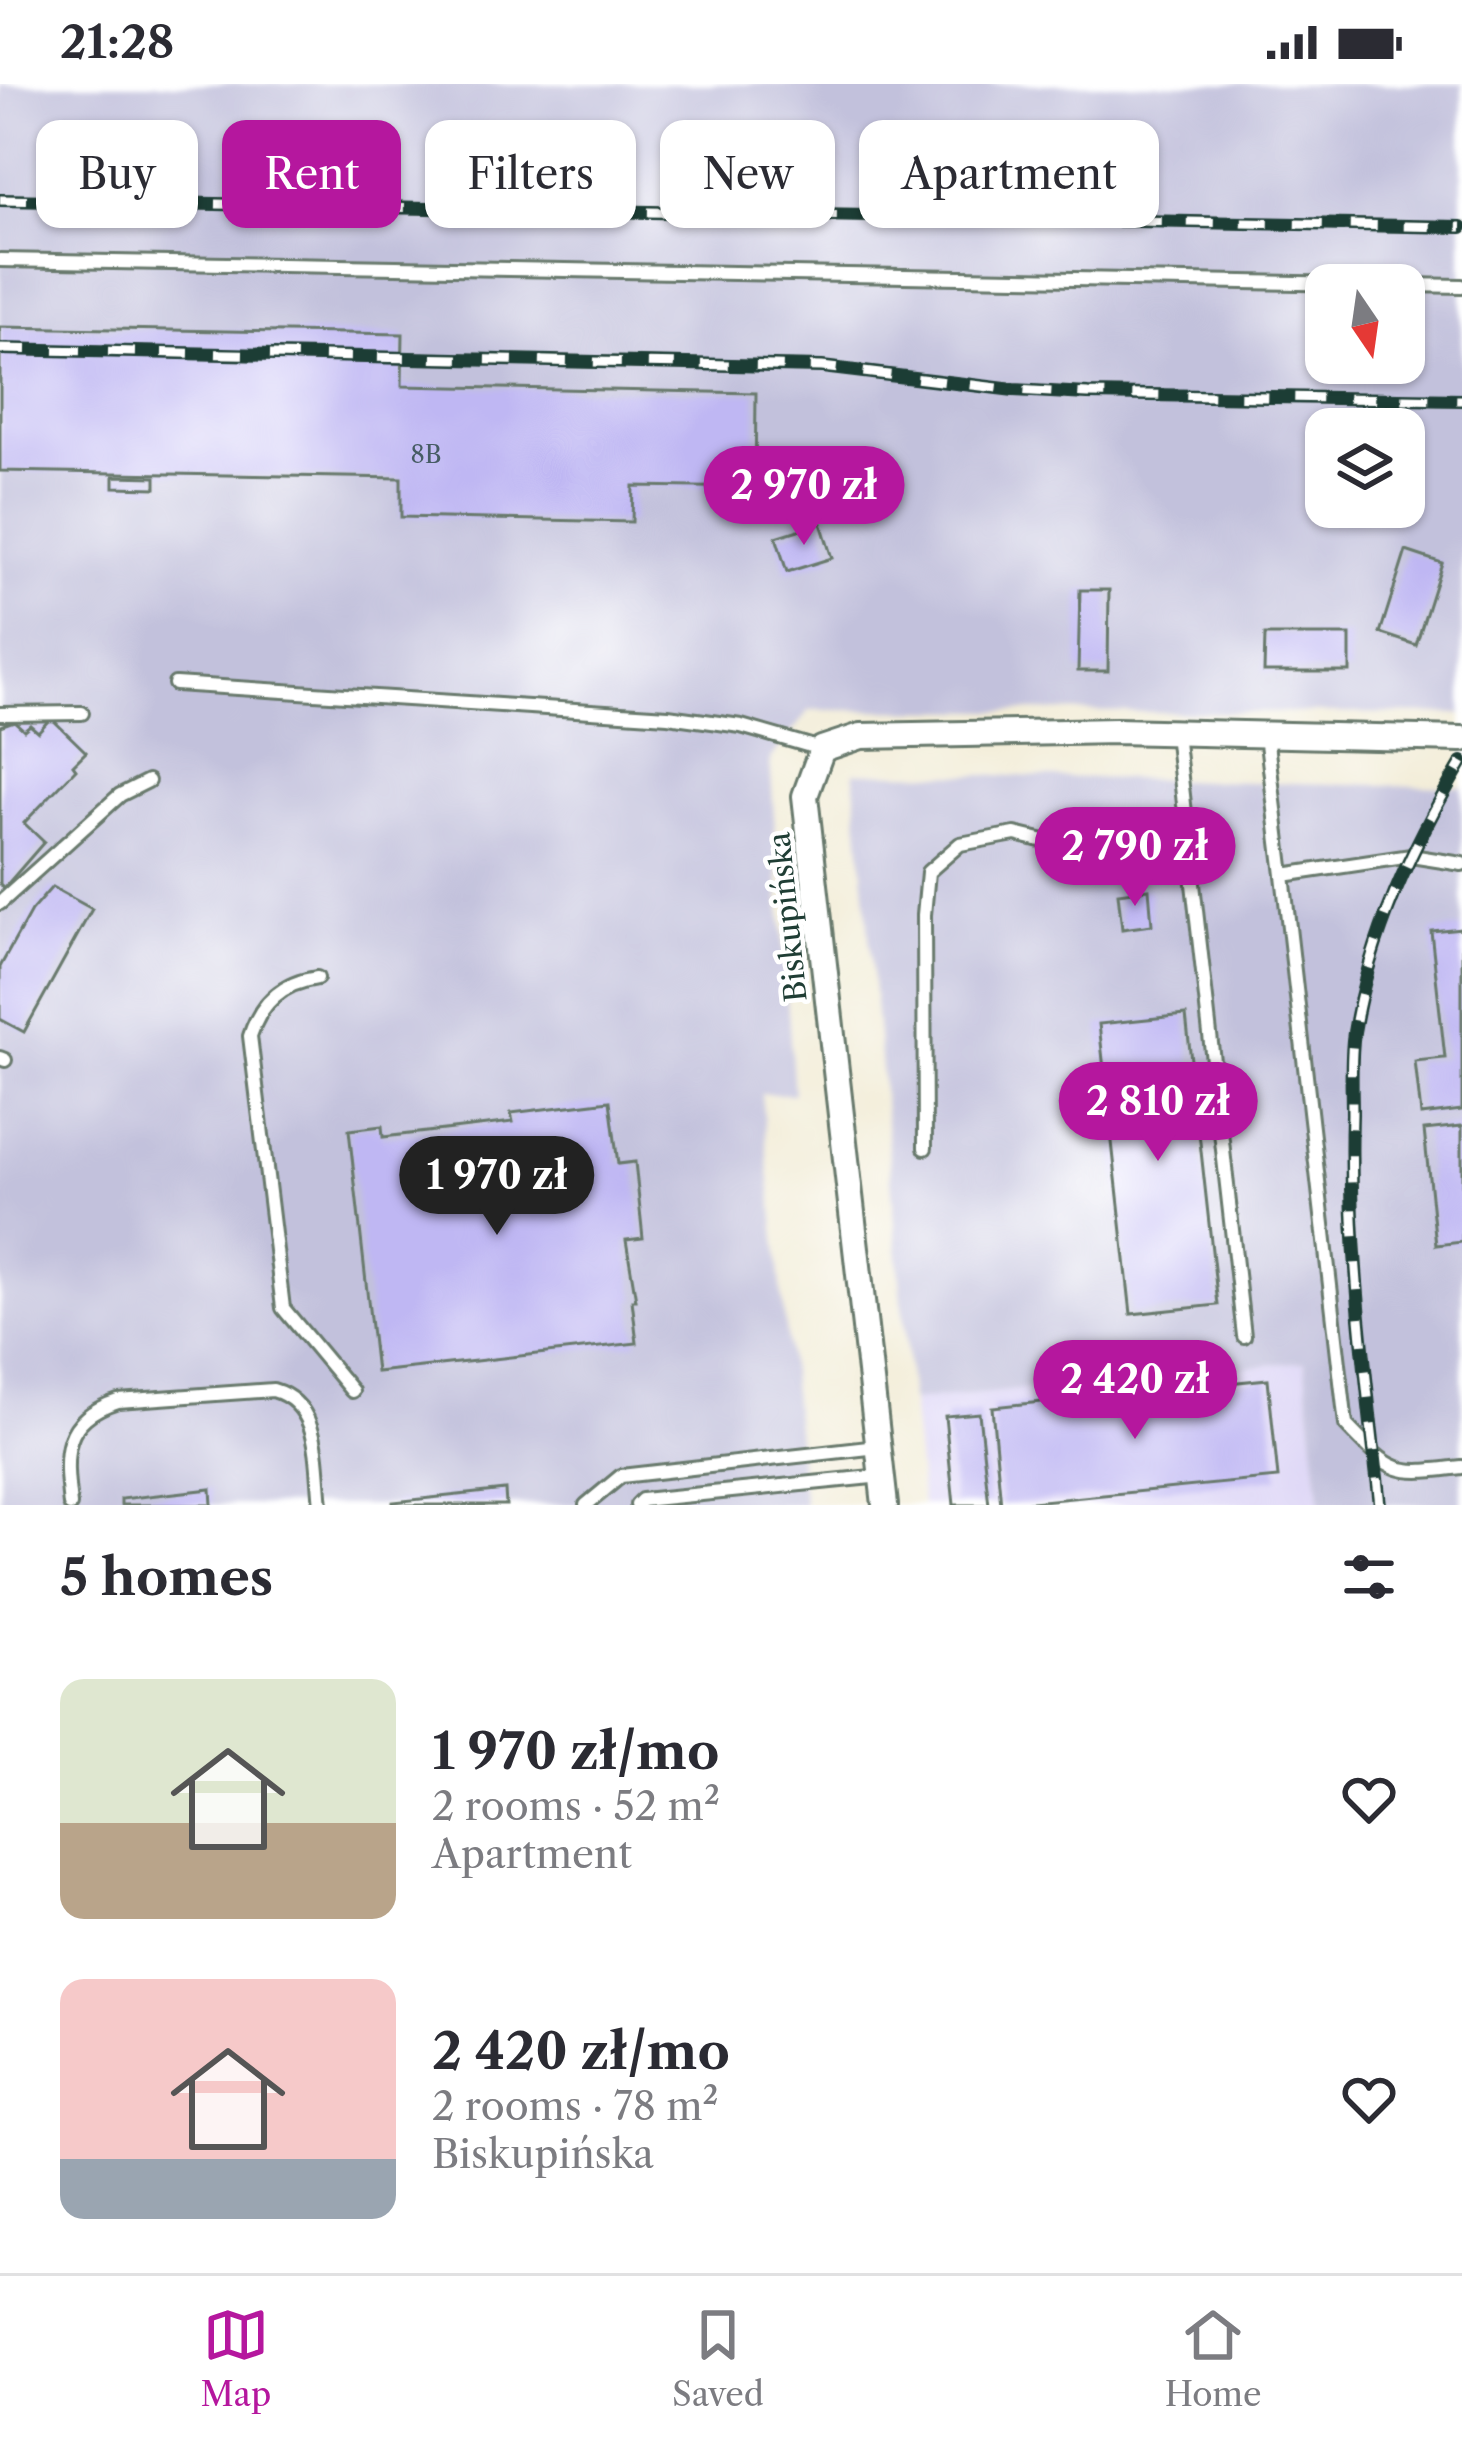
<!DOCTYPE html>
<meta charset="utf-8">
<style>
body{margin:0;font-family:"Libre Caslon Text",serif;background:#f2f2f3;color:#2b2b33;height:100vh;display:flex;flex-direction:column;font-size:45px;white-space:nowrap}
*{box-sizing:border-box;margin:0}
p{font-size:39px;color:#7c7c81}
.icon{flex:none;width:66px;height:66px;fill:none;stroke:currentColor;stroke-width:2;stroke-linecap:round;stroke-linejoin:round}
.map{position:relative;height:1421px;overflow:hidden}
.drawer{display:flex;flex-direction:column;background:#fff;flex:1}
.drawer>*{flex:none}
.banner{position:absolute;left:36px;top:36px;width:1392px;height:108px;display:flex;gap:24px}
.needle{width:78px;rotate:167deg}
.controls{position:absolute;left:1305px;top:180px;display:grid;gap:24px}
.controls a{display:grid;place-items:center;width:120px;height:120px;border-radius:24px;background:#fff;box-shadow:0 3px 9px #0004;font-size:60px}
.price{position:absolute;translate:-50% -102px;padding:0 27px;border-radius:42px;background:#b5179e;color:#fff;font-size:39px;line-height:78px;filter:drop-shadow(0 3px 6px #0008)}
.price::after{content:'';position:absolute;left:50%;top:72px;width:36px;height:27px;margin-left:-18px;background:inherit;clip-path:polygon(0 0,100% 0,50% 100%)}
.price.selected{background:#222;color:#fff}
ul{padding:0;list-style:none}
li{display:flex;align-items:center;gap:36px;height:300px;padding:0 60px}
li span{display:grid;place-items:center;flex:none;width:336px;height:240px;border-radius:24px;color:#555}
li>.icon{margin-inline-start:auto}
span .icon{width:144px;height:144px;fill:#fffc;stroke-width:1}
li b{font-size:51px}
h2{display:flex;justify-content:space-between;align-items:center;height:144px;padding:0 60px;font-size:51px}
.chip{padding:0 42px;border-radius:24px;background:#fff;box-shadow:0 3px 9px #0004;font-size:42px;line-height:108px}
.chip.selected{background:#b5179e;color:#fff}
.status{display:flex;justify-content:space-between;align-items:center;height:84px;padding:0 60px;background:#fff;direction:ltr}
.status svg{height:33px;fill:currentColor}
.menu{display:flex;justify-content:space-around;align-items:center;height:168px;border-top:3px solid #e1e1e2;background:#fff;font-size:33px;color:#7c7c81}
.menu a{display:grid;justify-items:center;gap:6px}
.menu .selected{color:#b5179e}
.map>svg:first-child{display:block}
.built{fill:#ddd5f6}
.industrial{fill:#c2c1dc;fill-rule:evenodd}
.building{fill:#bfb7f3}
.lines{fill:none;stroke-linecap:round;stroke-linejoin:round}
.lane-casing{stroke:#697a6d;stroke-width:18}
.street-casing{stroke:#697a6d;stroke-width:30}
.lane{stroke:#fff;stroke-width:12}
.street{stroke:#fff;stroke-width:24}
.rail-casing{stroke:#1f3d34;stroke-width:14}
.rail{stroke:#fff;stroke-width:9;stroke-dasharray:27;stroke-linecap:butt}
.labels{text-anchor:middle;stroke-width:9;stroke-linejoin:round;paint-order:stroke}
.number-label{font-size:24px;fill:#475c64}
.street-label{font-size:30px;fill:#1f3d34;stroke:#fff}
</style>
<div class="status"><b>21:28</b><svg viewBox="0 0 49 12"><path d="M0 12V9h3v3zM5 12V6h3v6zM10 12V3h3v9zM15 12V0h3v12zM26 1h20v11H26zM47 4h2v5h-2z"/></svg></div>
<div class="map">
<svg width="1462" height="1421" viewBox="0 0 1462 1421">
<rect width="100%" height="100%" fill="#fff"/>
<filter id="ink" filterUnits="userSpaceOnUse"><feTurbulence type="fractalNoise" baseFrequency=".00833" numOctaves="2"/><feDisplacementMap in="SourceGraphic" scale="24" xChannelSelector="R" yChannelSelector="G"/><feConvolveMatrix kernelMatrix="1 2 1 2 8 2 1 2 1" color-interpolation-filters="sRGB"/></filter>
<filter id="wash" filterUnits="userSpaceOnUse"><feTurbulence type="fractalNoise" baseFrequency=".004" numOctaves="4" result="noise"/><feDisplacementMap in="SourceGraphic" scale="48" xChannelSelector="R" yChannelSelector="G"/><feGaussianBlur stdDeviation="2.7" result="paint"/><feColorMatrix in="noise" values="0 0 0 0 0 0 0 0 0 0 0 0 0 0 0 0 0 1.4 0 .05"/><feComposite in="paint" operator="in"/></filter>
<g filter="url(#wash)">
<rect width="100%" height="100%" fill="#f2ecd6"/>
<polygon class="built" points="1305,1277 1321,1421 922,1421 911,1317"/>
<g class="industrial">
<path d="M0 0H1462V630L810 626 770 675 794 1010H761L804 1421H0ZM1326 201H1404V279H1326ZM1326 345H1404V423H1326Z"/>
<polygon points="854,688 1462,703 1462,1421 1321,1421 1305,1277 911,1317"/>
</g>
<g id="blocks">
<g class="building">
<polygon points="0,243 403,250 402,302 756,309 755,404 633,402 632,438 401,433 401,394 0,387"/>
<polygon points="114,392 156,393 156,404 114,403"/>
<polygon points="821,439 832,474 787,488 776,453"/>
<polygon points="1406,467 1442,479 1416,561 1380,549"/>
<polygon points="1080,506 1109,506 1108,587 1078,587"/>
<polygon points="1265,551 1350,551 1350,588 1264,588"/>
<polygon points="51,634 86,668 73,681 76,685 24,739 44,758 4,804 0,800 0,642 14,637 24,646 30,641 38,648"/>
<polygon points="52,803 92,825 24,948 0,935 0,883 31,827"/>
<polygon points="1149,805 1152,841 1122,845 1118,809"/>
<polygon points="1462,844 1462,1026 1421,1031 1415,977 1445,974 1431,847"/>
<polygon points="1186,931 1218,1221 1131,1230 1099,940"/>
<polygon points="610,1017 618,1080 635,1078 643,1154 626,1156 636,1216 632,1216 637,1259 376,1288 349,1046 382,1042 383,1053 513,1038 511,1029"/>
<polygon points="1462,1042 1462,1158 1436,1161 1424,1046"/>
<polygon points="1268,1295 1278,1394 1001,1421 992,1323"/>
<polygon points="979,1329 989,1421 954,1421 945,1332"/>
<polygon points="211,1405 212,1421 121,1421 121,1415"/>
<polygon points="505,1406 506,1421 393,1421 393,1418"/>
</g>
</g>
</g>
<g filter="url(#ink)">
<use href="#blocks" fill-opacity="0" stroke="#697a6d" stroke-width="3"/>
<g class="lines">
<g class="lane-casing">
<g id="lane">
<polyline points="0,176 1462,202"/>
<polyline points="175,600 668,632 741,642 821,665"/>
<polyline points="0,630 82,629"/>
<polyline points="1176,649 1244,1252"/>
<polyline points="1266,651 1283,791 1411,772 1462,780"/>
<path d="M1283 791 1346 1341C1394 1391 1395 1391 1462 1383"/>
<polyline points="0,819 120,711 148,697"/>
<path d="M317 894C282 899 261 918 250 952L283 1224 352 1307"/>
<polyline points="0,974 5,976"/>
<polyline points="925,1064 924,831 928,788 960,760 1015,750 1082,766 1123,769 1189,764"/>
<path d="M70 1421C64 1370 61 1335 118 1317L273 1306C322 1320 316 1379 321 1421"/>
<polyline points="586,1421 621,1392 878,1363"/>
<polyline points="637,1421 642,1416 882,1392"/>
</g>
</g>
<g class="street-casing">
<polyline id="street" points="885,1421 805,712 822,665 861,652 1116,647 1462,655"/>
</g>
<use href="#lane" class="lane"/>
<use href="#street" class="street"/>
<g class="rail-casing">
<g id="rail">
<polyline points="0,116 1462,143"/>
<polyline points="0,265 822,283 1014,306 1088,310 1462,316"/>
<path d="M1380 1421C1366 1291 1348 1161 1352 1030 1352 1003 1350 974 1354 948 1370 851 1412 762 1462 678"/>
</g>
</g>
<use href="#rail" class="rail"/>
</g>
</g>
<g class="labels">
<g class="number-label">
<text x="426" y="379">8B</text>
</g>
<g class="street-label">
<text transform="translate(788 833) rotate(-96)" y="10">Biskupińska</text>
</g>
</g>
</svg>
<div class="controls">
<a><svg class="needle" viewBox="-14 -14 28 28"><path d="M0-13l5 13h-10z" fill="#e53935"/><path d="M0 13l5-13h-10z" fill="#7c7c81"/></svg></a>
<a><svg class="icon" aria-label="layers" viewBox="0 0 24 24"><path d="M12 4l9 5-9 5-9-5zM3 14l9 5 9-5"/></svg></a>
</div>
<b class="price" style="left:804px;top:464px">2 970 zł</b>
<b class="price" style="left:1135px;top:825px">2 790 zł</b>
<b class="price" style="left:1158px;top:1080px">2 810 zł</b>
<b class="price selected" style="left:497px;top:1154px">1 970 zł</b>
<b class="price" style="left:1135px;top:1358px">2 420 zł</b>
<div class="banner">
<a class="chip">Buy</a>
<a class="chip selected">Rent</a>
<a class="chip">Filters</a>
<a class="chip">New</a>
<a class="chip">Apartment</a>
</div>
</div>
<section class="drawer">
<h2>5 homes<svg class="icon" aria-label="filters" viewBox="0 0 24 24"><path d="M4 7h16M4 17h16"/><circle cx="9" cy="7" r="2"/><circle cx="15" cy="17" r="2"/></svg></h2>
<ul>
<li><span style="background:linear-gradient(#dfe7d0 60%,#b9a48a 0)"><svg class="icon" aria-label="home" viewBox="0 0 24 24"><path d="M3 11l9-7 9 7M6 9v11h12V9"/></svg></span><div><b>1 970 zł/mo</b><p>2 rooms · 52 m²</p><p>Apartment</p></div><svg class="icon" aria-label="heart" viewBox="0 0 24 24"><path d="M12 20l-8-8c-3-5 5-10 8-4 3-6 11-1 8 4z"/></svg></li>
<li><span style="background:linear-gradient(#f6c9c9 75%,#9aa5b1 0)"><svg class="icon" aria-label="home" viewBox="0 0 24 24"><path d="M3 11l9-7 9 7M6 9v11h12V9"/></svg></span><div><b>2 420 zł/mo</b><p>2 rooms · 78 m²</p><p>Biskupińska</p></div><svg class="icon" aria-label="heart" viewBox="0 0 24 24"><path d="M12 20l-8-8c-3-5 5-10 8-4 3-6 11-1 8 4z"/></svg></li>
</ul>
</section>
<nav class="menu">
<a class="selected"><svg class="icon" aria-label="map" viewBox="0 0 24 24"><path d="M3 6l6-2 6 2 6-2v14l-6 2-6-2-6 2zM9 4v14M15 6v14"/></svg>Map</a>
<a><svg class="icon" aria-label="saved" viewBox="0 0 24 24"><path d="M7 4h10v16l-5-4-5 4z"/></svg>Saved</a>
<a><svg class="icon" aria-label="home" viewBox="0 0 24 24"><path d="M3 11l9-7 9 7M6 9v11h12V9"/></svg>Home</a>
</nav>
